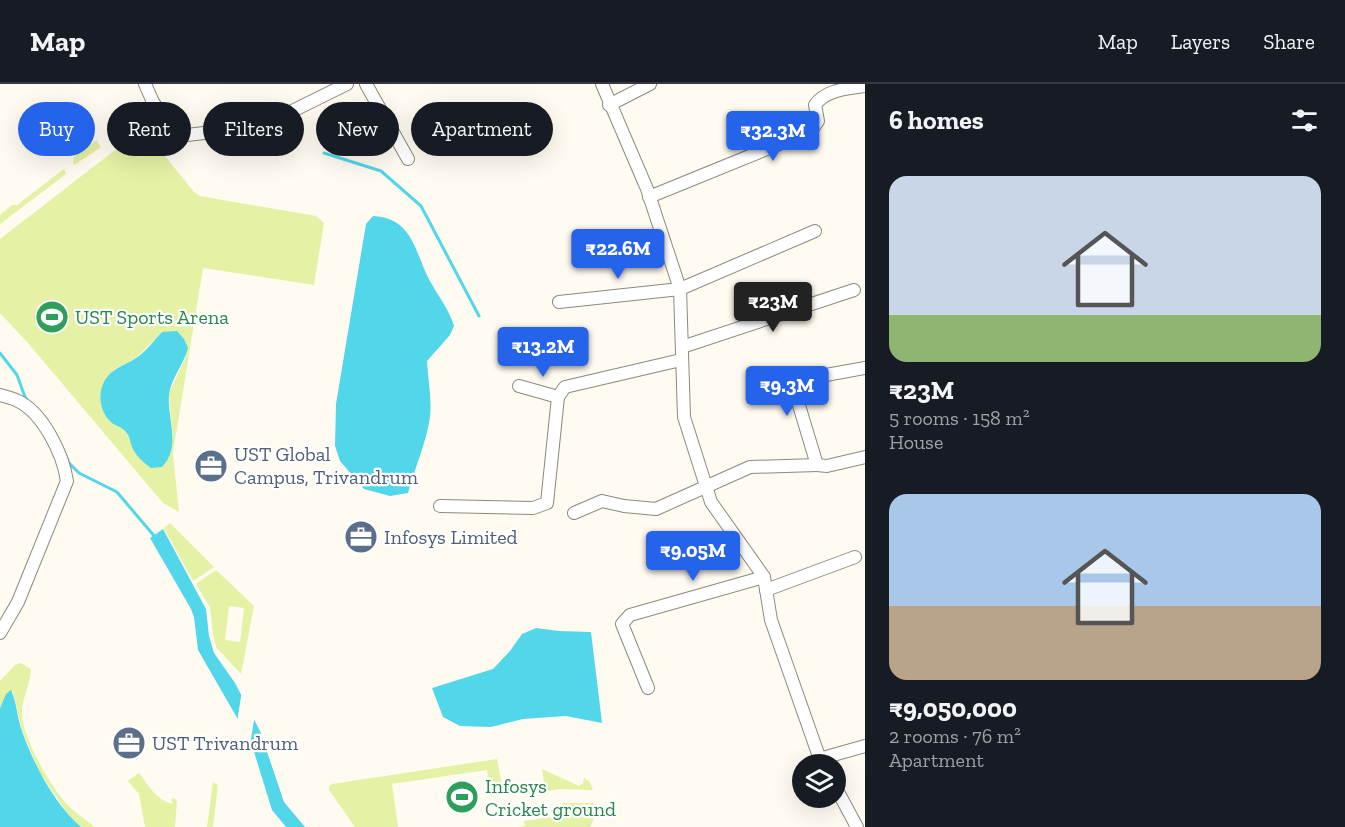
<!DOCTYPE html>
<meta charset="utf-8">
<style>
body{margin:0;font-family:"Zilla Slab",serif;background:#242831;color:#f1f3f6;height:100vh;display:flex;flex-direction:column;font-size:22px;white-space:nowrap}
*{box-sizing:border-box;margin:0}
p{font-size:20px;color:#9ea1a6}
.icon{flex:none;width:33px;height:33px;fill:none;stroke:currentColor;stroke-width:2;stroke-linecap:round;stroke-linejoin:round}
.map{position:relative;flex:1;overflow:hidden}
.details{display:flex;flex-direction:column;background:#171b24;width:480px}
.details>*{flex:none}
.hud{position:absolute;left:18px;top:18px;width:570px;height:54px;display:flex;gap:12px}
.tools{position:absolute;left:792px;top:670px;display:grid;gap:12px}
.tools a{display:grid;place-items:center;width:54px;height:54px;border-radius:50%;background:#171b24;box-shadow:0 6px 24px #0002;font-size:30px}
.price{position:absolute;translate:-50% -51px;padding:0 14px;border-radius:6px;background:#2563eb;color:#fff;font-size:20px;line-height:39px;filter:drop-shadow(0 2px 3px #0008)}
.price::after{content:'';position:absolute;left:50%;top:36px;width:18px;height:14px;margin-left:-9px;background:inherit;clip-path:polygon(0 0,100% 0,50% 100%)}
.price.current{background:#222;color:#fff}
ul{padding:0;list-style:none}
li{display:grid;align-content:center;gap:12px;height:318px;padding:0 24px}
li span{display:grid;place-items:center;height:186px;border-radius:18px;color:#555}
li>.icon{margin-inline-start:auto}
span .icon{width:108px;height:108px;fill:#fffc;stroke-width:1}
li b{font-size:26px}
h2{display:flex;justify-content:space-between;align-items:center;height:72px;padding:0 24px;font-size:26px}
.pill{padding:0 21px;border-radius:27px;background:#171b24;box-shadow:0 6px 24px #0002;font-size:21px;line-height:54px}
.pill.current{background:#2563eb;color:#fff}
header{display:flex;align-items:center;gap:36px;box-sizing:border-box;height:84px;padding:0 30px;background:#171b24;border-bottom:2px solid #363941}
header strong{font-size:28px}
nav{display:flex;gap:33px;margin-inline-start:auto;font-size:21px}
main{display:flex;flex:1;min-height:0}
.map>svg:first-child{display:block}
.green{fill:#e5f1a4;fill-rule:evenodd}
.water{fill:#52d6e9}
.pier{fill:#fffbf0}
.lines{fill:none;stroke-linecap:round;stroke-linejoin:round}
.stream{stroke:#52d6e9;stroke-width:3}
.minor-casing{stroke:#8c897e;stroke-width:14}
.minor{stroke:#fff;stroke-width:12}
.labels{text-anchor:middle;stroke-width:4.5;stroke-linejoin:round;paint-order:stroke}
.leisure-label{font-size:20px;fill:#27864d;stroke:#fff;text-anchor:start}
.service-label{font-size:20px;fill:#4e5e75;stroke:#fff;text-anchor:start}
</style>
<header>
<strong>Map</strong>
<nav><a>Map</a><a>Layers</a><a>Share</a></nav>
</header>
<main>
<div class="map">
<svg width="865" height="743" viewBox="0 0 865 743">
<rect width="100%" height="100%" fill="#fffbf0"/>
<g class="green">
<path d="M139 51 151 55 194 108 200 112 316 132 324 139 314 201 203 184 173 369 179 428 163 419 28 259 0 229V155L132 53ZM162 248 186 273 169 309 173 354 151 383C131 369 136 362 124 345L113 286 136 274Z"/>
<polygon points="96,56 100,61 100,64 74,81 73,79 74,73"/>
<polygon points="64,85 66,90 0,140 0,131 12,121 17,121"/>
<polygon points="170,439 214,483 193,497 164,444"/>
<path d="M216 486 254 522 241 590 216 563 213 551 210 523 196 500ZM229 522 244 524 240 558 225 556Z"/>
<path d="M21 579 31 585C31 600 21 615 22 631 23 654 50 702 66 719 74 728 85 735 95 743H81L71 734 40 689 22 646 13 608 6 610 0 624V597L15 581Z"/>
<polygon points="497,675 502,701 544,698 542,685 579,702 583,699 584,694 590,698 593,706 560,705 521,711 519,705 491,710 487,686 392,700 398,743 355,743 329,706 329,702 332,700"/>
<path d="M139 689C148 701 157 717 173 720L171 716 174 714 177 717 175 743H145L139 710 128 697Z"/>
<polygon points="213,698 218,701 213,743 207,743"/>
<polygon points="562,719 593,719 597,722 597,729 590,743 517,743 525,742 524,737 564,731"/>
</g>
<g class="water">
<path d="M373 132C414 134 415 170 430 197 438 212 449 225 454 242L450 251 427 277C428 295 432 315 430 333 426 360 415 383 408 409L390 412 364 405 340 377 335 362 336 320 366 140Z"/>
<path d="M177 247 184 255 188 264C184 280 171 294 169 311 167 336 182 362 162 383L151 384C143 378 136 372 132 363 130 357 130 352 125 347 121 342 114 342 110 337 97 324 97 300 112 288 119 282 129 279 136 274 146 268 154 256 162 248Z"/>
<polygon points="163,445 206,525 209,552 214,569 235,599 260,647 284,718 305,743 286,743 272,726 251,658 198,566 194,533 191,525 150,454"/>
<polygon points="536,544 559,547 591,548 602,639 566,632 523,635 491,643 460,642 443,633 432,604 493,585 510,567 522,550"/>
<path d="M11 606C17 619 17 634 22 647 33 679 55 721 81 743H0V624L6 610Z"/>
</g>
<polygon class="pier" points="242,606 255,630 250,661 237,639"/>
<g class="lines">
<g class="stream">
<polyline points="324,69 381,87 421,122 479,232"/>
<polyline points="0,269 17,291 25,313 29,318"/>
<polyline points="63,365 69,379 79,389 117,408 155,453"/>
</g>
<g class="minor-casing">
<g id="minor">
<polyline points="145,0 153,18 171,45 178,50 187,51 238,45 276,35 347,0"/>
<polyline points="366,0 408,75"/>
<polyline points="602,0 647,105 680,205 684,333 711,418 764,493 771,536 822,681"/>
<polyline points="609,21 650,0"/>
<path d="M649 113 811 47 818 37 815 21C826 5 848 5 865 2"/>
<polyline points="559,218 680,205 815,147"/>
<polyline points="682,263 854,206"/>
<polyline points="865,284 804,295 797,300 795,308 817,381 827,382 865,373"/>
<polyline points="519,302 558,313"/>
<path d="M0 311C6 313 13 314 18 317 43 329 63 370 67 397L18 518 0 549"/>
<polyline points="440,422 533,424 547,419 558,313 565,303 681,276"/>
<polyline points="574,429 602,417 624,422 656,425 750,383 817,381"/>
<polyline points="766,506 855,473"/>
<polyline points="648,604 622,540 630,531 764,493"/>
<polyline points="819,675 865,662"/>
<polyline points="836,704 857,743"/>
</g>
</g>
<use href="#minor" class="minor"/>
</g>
<defs>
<g id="stadium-disc" transform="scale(1.725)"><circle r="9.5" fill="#2e9e5b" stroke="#fff"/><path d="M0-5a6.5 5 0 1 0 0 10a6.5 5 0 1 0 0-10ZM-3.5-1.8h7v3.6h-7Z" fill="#fff"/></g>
<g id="office-disc" transform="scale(1.725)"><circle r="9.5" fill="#5c6f8a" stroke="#fff"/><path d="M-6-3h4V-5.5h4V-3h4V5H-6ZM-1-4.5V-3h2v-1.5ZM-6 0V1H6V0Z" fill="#fff"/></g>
</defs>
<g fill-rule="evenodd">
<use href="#stadium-disc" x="52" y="233"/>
<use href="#office-disc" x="211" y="382"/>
<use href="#office-disc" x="361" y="453"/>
<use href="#office-disc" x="129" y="659"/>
<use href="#stadium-disc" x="462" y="713"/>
</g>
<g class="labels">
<g class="leisure-label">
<text x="75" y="240">UST Sports Arena</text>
<text x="485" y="709">Infosys<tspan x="485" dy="23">Cricket ground</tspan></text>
</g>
<g class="service-label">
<text x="234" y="377">UST Global<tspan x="234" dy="23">Campus, Trivandrum</tspan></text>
<text x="384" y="460">Infosys Limited</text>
<text x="152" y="666">UST Trivandrum</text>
</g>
</g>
</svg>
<div class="tools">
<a><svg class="icon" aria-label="layers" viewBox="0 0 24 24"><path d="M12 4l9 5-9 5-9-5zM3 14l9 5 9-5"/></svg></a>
</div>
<b class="price" style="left:773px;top:78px">₹32.3M</b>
<b class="price" style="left:618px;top:196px">₹22.6M</b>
<b class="price current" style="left:773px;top:249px">₹23M</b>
<b class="price" style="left:543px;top:294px">₹13.2M</b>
<b class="price" style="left:787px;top:333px">₹9.3M</b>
<b class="price" style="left:693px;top:498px">₹9.05M</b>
<div class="hud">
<a class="pill current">Buy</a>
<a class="pill">Rent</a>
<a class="pill">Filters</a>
<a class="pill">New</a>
<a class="pill">Apartment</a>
</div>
</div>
<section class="details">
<h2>6 homes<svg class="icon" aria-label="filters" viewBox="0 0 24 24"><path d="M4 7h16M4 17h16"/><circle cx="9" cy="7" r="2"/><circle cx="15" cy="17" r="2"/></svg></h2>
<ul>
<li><span style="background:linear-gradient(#c9d6e8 75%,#8fb573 0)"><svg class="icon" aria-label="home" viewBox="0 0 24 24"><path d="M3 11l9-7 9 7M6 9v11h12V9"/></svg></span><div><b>₹23M</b><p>5 rooms · 158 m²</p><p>House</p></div></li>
<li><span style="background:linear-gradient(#a9c7e8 60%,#b9a48a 0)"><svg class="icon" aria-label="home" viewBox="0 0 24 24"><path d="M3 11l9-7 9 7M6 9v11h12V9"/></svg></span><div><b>₹9,050,000</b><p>2 rooms · 76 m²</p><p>Apartment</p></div></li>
</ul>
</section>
</main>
